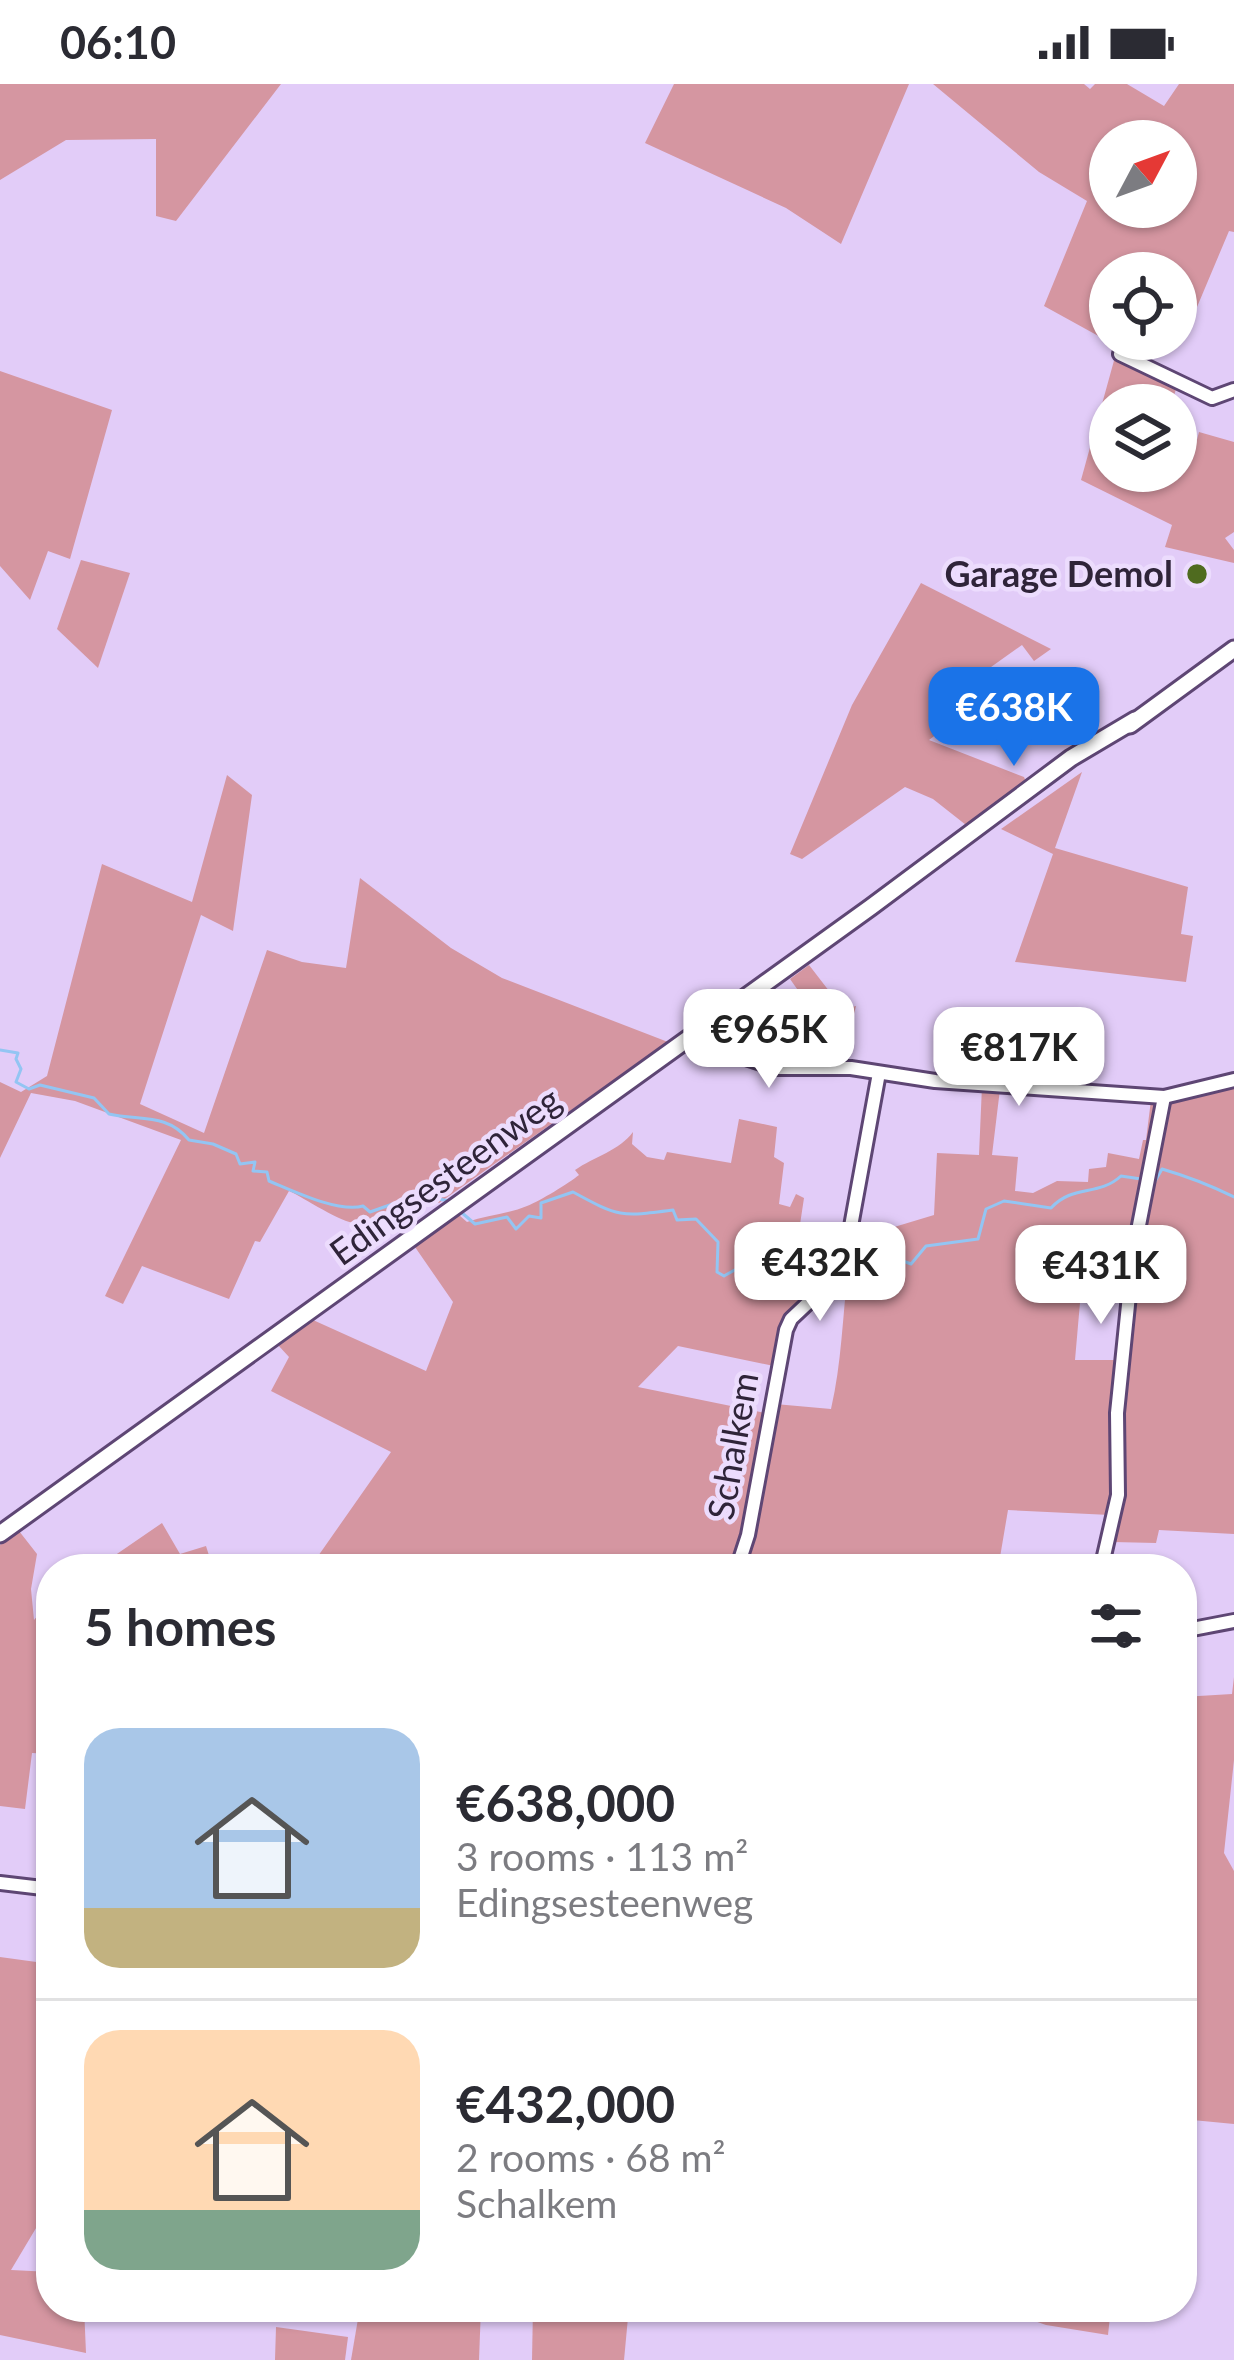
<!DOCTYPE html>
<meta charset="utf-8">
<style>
body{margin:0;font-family:Lato,sans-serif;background:#f7f7f7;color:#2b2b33;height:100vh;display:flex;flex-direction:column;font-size:45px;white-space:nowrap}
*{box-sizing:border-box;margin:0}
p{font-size:39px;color:#7c7c81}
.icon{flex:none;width:66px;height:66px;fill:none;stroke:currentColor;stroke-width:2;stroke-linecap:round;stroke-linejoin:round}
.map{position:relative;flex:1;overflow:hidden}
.panel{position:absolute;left:36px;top:1470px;width:1161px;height:768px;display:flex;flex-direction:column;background:#fff;border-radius:48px;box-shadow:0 3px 9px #0004}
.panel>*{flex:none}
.needle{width:78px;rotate:49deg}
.fabs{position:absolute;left:1089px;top:36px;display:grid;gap:24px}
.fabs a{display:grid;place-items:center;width:108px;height:108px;border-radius:50%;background:#fff;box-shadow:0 3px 9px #0004;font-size:60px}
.price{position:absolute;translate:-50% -102px;padding:0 27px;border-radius:24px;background:#fff;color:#222;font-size:39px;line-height:78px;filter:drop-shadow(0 3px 6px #0008)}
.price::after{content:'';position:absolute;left:50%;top:72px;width:36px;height:27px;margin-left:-18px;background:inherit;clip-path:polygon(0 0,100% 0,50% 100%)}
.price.on{background:#1a73e8;color:#fff}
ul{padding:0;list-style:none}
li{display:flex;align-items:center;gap:36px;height:300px;padding:0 48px}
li+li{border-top:3px solid #e1e1e2}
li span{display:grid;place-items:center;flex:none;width:336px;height:240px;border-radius:36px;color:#555}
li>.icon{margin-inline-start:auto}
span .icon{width:144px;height:144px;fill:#fffc;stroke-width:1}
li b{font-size:51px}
h2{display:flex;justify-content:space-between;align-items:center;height:144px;padding:0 48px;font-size:51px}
.status{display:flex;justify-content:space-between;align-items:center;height:84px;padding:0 60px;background:#fff;direction:ltr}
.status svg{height:33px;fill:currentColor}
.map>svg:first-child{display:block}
.green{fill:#d596a1;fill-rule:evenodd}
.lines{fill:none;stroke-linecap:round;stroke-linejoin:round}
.stream{stroke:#93c5f3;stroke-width:3}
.minor-casing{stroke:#5e4674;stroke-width:18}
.major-casing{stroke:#5e4674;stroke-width:21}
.minor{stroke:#fff;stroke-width:12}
.major{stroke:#fff;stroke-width:15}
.poi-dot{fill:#4f6b1f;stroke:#ecdcfd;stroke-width:4.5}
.labels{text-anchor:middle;stroke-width:9;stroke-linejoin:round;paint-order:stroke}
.poi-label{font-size:36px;font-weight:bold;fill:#2f2439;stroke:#ecdcfd;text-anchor:end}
.street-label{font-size:36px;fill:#2f2439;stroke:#ecdcfd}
</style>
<div class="status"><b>06:10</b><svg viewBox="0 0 49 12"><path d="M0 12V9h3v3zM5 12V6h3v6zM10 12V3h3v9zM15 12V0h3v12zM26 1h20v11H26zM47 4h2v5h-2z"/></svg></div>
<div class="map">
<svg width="1234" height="2276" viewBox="0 0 1234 2276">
<rect width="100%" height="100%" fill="#e2ccf8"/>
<g class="green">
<polygon points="0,0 281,0 176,137 156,132 156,55 66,56 0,96"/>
<polygon points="674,0 909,0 841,160 786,124 645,59"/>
<path d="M933 0H1084L1090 5 1095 0H1127L1164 22 1179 0H1234V148L1229 147 1197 223 1176 213V189H1110V255H1128L1122 265 1044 222 1087 117 1039 88ZM1110 57H1176V123H1110Z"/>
<polygon points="1115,273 1176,305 1171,321 1110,321 1110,387 1176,387 1176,372 1192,375 1199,348 1234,358 1234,448 1225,454 1234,466 1234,479 1165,463 1172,441 1081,396"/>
<polygon points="0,287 112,326 70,475 48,467 30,516 0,482"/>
<polygon points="81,476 130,489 98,584 57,545"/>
<polygon points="921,499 1051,565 1034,577 1022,561 991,583 1002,600 929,656 1024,693 1026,698 966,741 933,715 905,703 802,775 790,770 852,621"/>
<polygon points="1082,688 1055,764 1188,803 1181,850 1193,852 1186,898 1015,878 1053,770 1001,745"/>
<path d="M227 691 252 711 233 847 201 831 140 1020 204 1049 267 866 302 878 346 884 360 794 451 864 502 894 668 958 439 1119C406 1117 386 1137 357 1139 342 1140 305 1114 289 1107L260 1158 255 1157 229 1215 142 1182 123 1220 105 1212 181 1056 75 1017 31 1009 0 1074V998L21 1008 47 992 102 780 192 818Z"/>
<polygon points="809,881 843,925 856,922 842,980 812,980 819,936 790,895"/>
<polygon points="1234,1000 1234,1450 1159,1446 1156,1459 1113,1458 1122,1318 1136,1176 1169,1019 1171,1014"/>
<path d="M982 1002 1000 1005 992 1071 1018 1073 1015 1107 1033 1109 1057 1097 1088 1098 1089 1085 1106 1083 1108 1069 1139 1075 1143 1056H1146L1151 1016 1158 1020 1133 1145 1049 1146 1051 1174 1081 1173 1078 1199 1066 1197 1064 1207H1081L1075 1276H1116L1110 1431 1008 1426 998 1485H949L872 1472 869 1485H739L775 1320 831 1325C845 1265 842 1204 855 1143L881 1147 934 1131 937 1069 979 1071Z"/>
<path d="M739 1035 777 1043 774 1073 784 1079 779 1120 790 1123 796 1110 804 1114 799 1147 846 1152C839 1202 806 1199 785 1235 776 1248 776 1266 774 1282L678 1262 638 1303 765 1329 744 1452 731 1485H309L391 1368 271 1307 289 1273 278 1261 313 1236 426 1287 453 1218 415 1163 459 1131 467 1138C487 1131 508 1130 527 1122 540 1117 569 1099 579 1091L575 1086C594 1073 620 1066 633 1048L632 1060 647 1073 664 1076 667 1068 731 1079Z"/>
<polygon points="162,1439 180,1470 206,1462 212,1481 221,1485 95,1485"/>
<polygon points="19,1447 37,1470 31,1505 34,1536 51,1516 51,1574 44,1575 51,1600 51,1670 32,1669 25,1725 0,1722 0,1461"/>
<polygon points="1234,1593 1234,1676 1224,1769 1234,1787 1234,2040 1182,2035 1182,1613 1232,1610"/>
<polygon points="0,1873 51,1880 51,2119 11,2186 51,2188 51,2223 84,2223 86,2269 0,2251"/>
<polygon points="360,2223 481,2223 479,2276 351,2276"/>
<polygon points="533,2223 629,2223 624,2276 532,2276"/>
<polygon points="994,2223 1111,2223 1108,2251 1046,2241"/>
<polygon points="276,2243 348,2253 345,2276 275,2276"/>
</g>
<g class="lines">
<g class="stream">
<path d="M0 966 18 969 16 975 21 985 16 998 29 1005 40 1001 94 1014 109 1030C140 1037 167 1029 189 1056L213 1060 236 1070 240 1080 255 1078 253 1087 267 1088 269 1097C291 1106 338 1129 363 1122L370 1128 418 1111 449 1117"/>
<path d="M1154 1099 1162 1085C1186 1092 1212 1102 1234 1113"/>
<path d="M461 1128 475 1140 507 1133 516 1145 529 1132 541 1134V1119L573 1108C619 1133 620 1133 673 1126L677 1136 696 1135 718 1158 717 1188 724 1192 740 1183 752 1189 762 1182 763 1188 755 1200 759 1207 777 1199 792 1205 788 1189 792 1184 803 1185 812 1173 837 1175"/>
<path d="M852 1180 866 1184 878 1181 886 1188 895 1174 911 1180 926 1162 978 1155 986 1125 1004 1117 1051 1124C1073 1100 1098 1113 1121 1092L1141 1095"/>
</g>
<g class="minor-casing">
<g id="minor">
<polyline points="1120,270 1212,314 1234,306"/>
<polyline points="702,944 715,964 776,984 851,984 935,997 1164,1013 1234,996"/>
<polyline points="737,1485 748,1451 786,1246 791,1235 843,1186 879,989"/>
<polyline points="1101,1485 1118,1411 1117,1329 1133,1172 1164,1013"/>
<polyline points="1182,1547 1234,1537"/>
<polyline points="0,1799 51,1805"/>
</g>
</g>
<g class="major-casing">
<g id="major">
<polyline points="1130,641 1234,565"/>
<polyline points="0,1450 871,823 1071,674 1135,636"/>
</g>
</g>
<use href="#minor" class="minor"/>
<use href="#major" class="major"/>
</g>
<circle class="poi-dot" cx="1197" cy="490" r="12"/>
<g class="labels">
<g class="poi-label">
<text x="1173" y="503">Garage Demol</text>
</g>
<g class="street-label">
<text transform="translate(445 1092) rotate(-36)" y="13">Edingsesteenweg</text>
<text transform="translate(733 1362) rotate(-80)" y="13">Schalkem</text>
</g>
</g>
</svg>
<div class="fabs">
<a><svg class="needle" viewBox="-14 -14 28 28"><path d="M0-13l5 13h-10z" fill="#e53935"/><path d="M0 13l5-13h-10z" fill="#7c7c81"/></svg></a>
<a><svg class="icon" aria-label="locate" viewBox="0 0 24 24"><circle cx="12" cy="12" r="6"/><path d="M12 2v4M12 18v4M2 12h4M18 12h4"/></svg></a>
<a><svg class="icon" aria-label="layers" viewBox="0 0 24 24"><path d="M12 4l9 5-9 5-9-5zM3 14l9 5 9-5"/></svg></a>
</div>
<b class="price on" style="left:1014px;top:685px">€638K</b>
<b class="price" style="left:769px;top:1007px">€965K</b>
<b class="price" style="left:1019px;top:1025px">€817K</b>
<b class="price" style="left:820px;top:1240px">€432K</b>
<b class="price" style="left:1101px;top:1243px">€431K</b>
<section class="panel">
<h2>5 homes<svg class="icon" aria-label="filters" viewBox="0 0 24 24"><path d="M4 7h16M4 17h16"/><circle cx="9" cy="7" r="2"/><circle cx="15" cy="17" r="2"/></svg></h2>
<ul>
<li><span style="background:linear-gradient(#a9c7e8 75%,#c2b280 0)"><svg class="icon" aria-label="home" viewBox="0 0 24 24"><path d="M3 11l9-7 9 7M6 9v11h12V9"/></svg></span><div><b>€638,000</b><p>3 rooms · 113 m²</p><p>Edingsesteenweg</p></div></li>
<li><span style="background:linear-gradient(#ffd9b3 75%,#7fa58c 0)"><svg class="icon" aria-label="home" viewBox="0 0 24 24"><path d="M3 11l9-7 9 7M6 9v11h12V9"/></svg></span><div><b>€432,000</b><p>2 rooms · 68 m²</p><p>Schalkem</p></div></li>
</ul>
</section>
</div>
